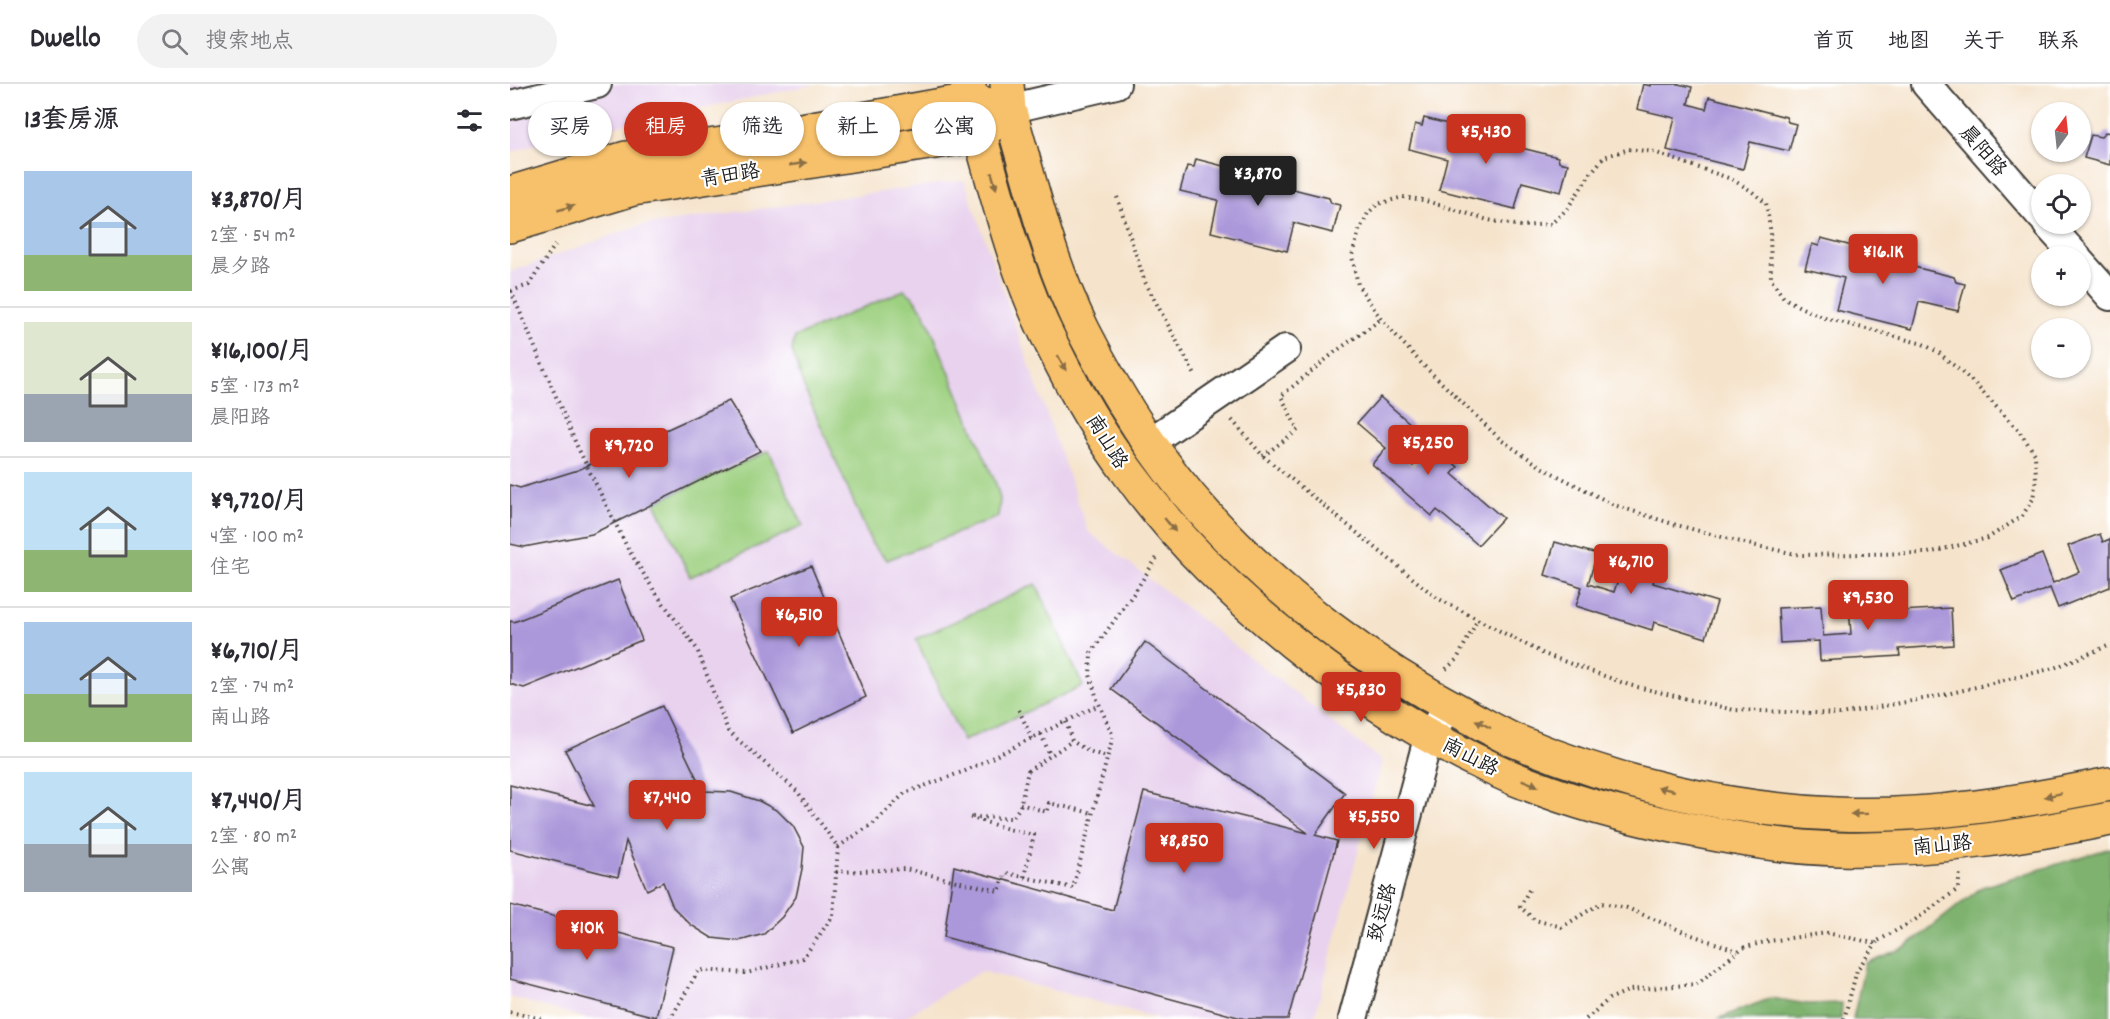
<!DOCTYPE html>
<html lang="zh">
<meta charset="utf-8">
<style>
body{margin:0;font-family:Dekko,"LXGW WenKai TC",sans-serif;background:#f2f2f3;color:#2b2b33;height:100vh;display:flex;flex-direction:column;font-size:22px;white-space:nowrap}
*{box-sizing:border-box;margin:0}
p{font-size:20px;color:#7c7c81}
.icon{flex:none;width:33px;height:33px;fill:none;stroke:currentColor;stroke-width:2;stroke-linecap:round;stroke-linejoin:round}
.map{position:relative;flex:1;overflow:hidden}
.drawer{display:flex;flex-direction:column;background:#fff;width:510px}
.drawer>*{flex:none}
.top-card{position:absolute;left:18px;top:18px;width:570px;height:54px;display:flex;gap:12px}
.needle{width:39px;rotate:15deg}
.tools{position:absolute;left:1521px;top:18px;display:grid;gap:12px}
.tools a{display:grid;place-items:center;width:60px;height:60px;border-radius:50%;background:#fff;box-shadow:0 2px 4px #0004;font-size:30px}
.price{position:absolute;translate:-50% -51px;padding:0 14px;border-radius:6px;background:#c8321e;color:#fff;font-size:20px;line-height:39px;filter:drop-shadow(0 2px 3px #0008)}
.price::after{content:'';position:absolute;left:50%;top:36px;width:18px;height:14px;margin-left:-9px;background:inherit;clip-path:polygon(0 0,100% 0,50% 100%)}
.price.selected{background:#222;color:#fff}
ul{padding:0;list-style:none}
li{display:flex;align-items:center;gap:18px;height:150px;padding:0 24px}
li+li{border-top:2px solid #e1e1e2}
li span{display:grid;place-items:center;flex:none;width:168px;height:120px;border-radius:0px;color:#555}
li>.icon{margin-inline-start:auto}
span .icon{width:72px;height:72px;fill:#fffc;stroke-width:1}
li b{font-size:26px}
h2{display:flex;justify-content:space-between;align-items:center;height:72px;padding:0 24px;font-size:26px}
.chip{padding:0 21px;border-radius:27px;background:#fff;box-shadow:0 2px 4px #0004;font-size:21px;line-height:54px}
.chip.selected{background:#c8321e;color:#fff}
header{display:flex;align-items:center;gap:36px;box-sizing:border-box;height:84px;padding:0 30px;background:#fff;border-bottom:2px solid #e1e1e2}
header strong{font-size:28px}
nav{display:flex;gap:33px;margin-inline-start:auto;font-size:21px}
.search{width:420px;height:54px;background:#f2f2f3;display:flex;align-items:center;gap:15px;box-sizing:border-box;padding:0 21px;border-radius:33px;color:#7c7c81;font-size:22px}
main{display:flex;flex:1;min-height:0}
.map>svg:first-child{display:block}
.built{fill:#e8d2ee}
.green{fill:#9dd080;stroke:#5c764e;stroke-width:1.5}
.forest{fill:#7eb26e;stroke:#4d6745;stroke-width:1.5}
.building{fill:#ab98da}
.lines{fill:none;stroke-linecap:round;stroke-linejoin:round}
.minor-casing{stroke:#3d3a36;stroke-width:32}
.major-casing{stroke:#3d3a36;stroke-width:36}
.path{stroke:#3d3a36;stroke-width:4;stroke-dasharray:1.5 4.5;stroke-linecap:butt}
.minor{stroke:#fff;stroke-width:28}
.major{stroke:#f7c06b;stroke-width:33}
.oneway{fill:#8a6e44}
.labels{text-anchor:middle;stroke-width:4.5;stroke-linejoin:round;paint-order:stroke}
.street-label{font-size:20px;fill:#1c1c1c;stroke:#fff}
</style>
<header>
<strong>Dwello</strong>
<div class="search"><svg class="icon" aria-label="search" viewBox="0 0 24 24"><circle cx="10" cy="10" r="6"/><path d="M15 15l6 6"/></svg>搜索地点</div>
<nav><a>首页</a><a>地图</a><a>关于</a><a>联系</a></nav>
</header>
<main>
<section class="drawer">
<h2>13套房源<svg class="icon" aria-label="filters" viewBox="0 0 24 24"><path d="M4 7h16M4 17h16"/><circle cx="9" cy="7" r="2"/><circle cx="15" cy="17" r="2"/></svg></h2>
<ul>
<li><span style="background:linear-gradient(#a9c7e8 70%,#8fb573 0)"><svg class="icon" aria-label="home" viewBox="0 0 24 24"><path d="M3 11l9-7 9 7M6 9v11h12V9"/></svg></span><div><b>¥3,870/月</b><p>2室 · 54 m²</p><p>晨夕路</p></div></li>
<li><span style="background:linear-gradient(#dfe7d0 60%,#9aa5b1 0)"><svg class="icon" aria-label="home" viewBox="0 0 24 24"><path d="M3 11l9-7 9 7M6 9v11h12V9"/></svg></span><div><b>¥16,100/月</b><p>5室 · 173 m²</p><p>晨阳路</p></div></li>
<li><span style="background:linear-gradient(#bfe0f5 65%,#8fb573 0)"><svg class="icon" aria-label="home" viewBox="0 0 24 24"><path d="M3 11l9-7 9 7M6 9v11h12V9"/></svg></span><div><b>¥9,720/月</b><p>4室 · 100 m²</p><p>住宅</p></div></li>
<li><span style="background:linear-gradient(#a9c7e8 60%,#8fb573 0)"><svg class="icon" aria-label="home" viewBox="0 0 24 24"><path d="M3 11l9-7 9 7M6 9v11h12V9"/></svg></span><div><b>¥6,710/月</b><p>2室 · 74 m²</p><p>南山路</p></div></li>
<li><span style="background:linear-gradient(#bfe0f5 60%,#9aa5b1 0)"><svg class="icon" aria-label="home" viewBox="0 0 24 24"><path d="M3 11l9-7 9 7M6 9v11h12V9"/></svg></span><div><b>¥7,440/月</b><p>2室 · 80 m²</p><p>公寓</p></div></li>
</ul>
</section>
<div class="map">
<svg width="1600" height="935" viewBox="0 0 1600 935">
<rect width="100%" height="100%" fill="#fff"/>
<filter id="ink" filterUnits="userSpaceOnUse"><feTurbulence type="fractalNoise" baseFrequency=".0167" numOctaves="2"/><feDisplacementMap in="SourceGraphic" scale="12" xChannelSelector="R" yChannelSelector="G"/><feConvolveMatrix kernelMatrix="1 2 1 2 8 2 1 2 1" color-interpolation-filters="sRGB"/></filter>
<filter id="wash" filterUnits="userSpaceOnUse"><feTurbulence type="fractalNoise" baseFrequency=".008" numOctaves="4" result="noise"/><feDisplacementMap in="SourceGraphic" scale="24" xChannelSelector="R" yChannelSelector="G"/><feGaussianBlur stdDeviation="1.35" result="paint"/><feColorMatrix in="noise" values="0 0 0 0 0 0 0 0 0 0 0 0 0 0 0 0 0 1.4 0 .05"/><feComposite in="paint" operator="in"/></filter>
<g filter="url(#wash)">
<rect width="100%" height="100%" fill="#f5e3cb"/>
<g class="built">
<polygon points="0,0 307,0 37,56 0,69"/>
<polygon points="454,96 578,447 872,677 804,935 651,935 471,887 392,935 78,935 0,913 0,188 128,142"/>
</g>
<g class="green">
<polygon points="394,206 402,212 414,228 486,400 490,415 488,433 377,476 362,460 293,301 282,266 285,253"/>
<polygon points="259,367 293,442 180,493 145,418"/>
<polygon points="526,500 573,602 453,657 406,555"/>
</g>
<g class="forest">
<polygon points="1600,764 1600,935 1343,935 1355,879 1396,863 1472,803"/>
<polygon points="1261,914 1297,920 1332,919 1331,935 1207,935"/>
</g>
<g id="blocks">
<g class="building">
<polygon points="1133,0 1141,2 1141,0 1168,0 1182,3 1178,20 1196,25 1199,13 1276,33 1278,38 1286,40 1279,67 1240,58 1233,85 1157,66 1165,34 1127,25"/>
<polygon points="914,34 954,44 949,60 968,65 971,54 1048,73 1049,78 1058,80 1051,108 1012,98 1005,125 929,106 937,75 899,65 905,40 912,42"/>
<polygon points="1596,48 1600,49 1600,81 1574,74 1581,51 1591,53"/>
<polygon points="686,75 725,85 721,102 740,106 743,95 819,114 821,119 830,121 823,149 784,139 777,167 701,148 708,116 670,107 677,82 684,83"/>
<polygon points="1311,154 1350,164 1346,180 1365,185 1368,174 1444,193 1446,198 1455,200 1448,227 1409,218 1402,245 1326,226 1334,194 1295,185 1302,160 1309,162"/>
<polygon points="870,313 902,341 882,364 903,382 922,360 948,383 942,390 993,434 968,461 927,426 922,432 862,380 876,364 847,339"/>
<polygon points="219,317 250,367 82,450 14,463 0,460 0,401 10,404 68,386"/>
<polygon points="1590,450 1593,458 1600,455 1600,503 1548,524 1540,504 1504,518 1491,486 1532,470 1543,499 1569,488 1558,462"/>
<polygon points="1045,458 1087,470 1078,500 1104,508 1113,480 1145,490 1143,499 1207,518 1196,554 1144,538 1142,546 1066,522 1072,503 1035,491"/>
<polygon points="301,482 356,613 283,649 220,515"/>
<polygon points="108,496 132,556 14,604 0,600 0,537 4,538"/>
<polygon points="1373,520 1374,528 1441,524 1443,561 1389,565 1390,572 1310,577 1309,557 1270,559 1268,524 1311,522 1313,552 1341,550 1339,522"/>
<polygon points="635,558 835,709 805,751 827,757 778,935 735,935 434,853 444,782 603,826 634,708 798,749 601,605"/>
<polygon points="152,622 193,707 221,708 249,717 268,727 283,742 294,763 292,785 286,813 272,833 254,850 229,857 202,854 181,841 163,823 153,798 137,806 116,757 108,793 0,766 0,701 84,722 55,666"/>
<polygon points="0,821 163,863 146,933 0,895"/>
</g>
</g>
</g>
<g filter="url(#ink)">
<use href="#blocks" fill-opacity="0" stroke="#3d3a36" stroke-width="1.5"/>
<g class="lines">
<g class="minor-casing">
<g id="minor">
<polyline points="1416,0 1532,133"/>
<polyline points="0,21 87,0"/>
<polyline points="499,25 606,0"/>
<polyline points="1537,140 1566,172"/>
<polyline points="1570,178 1600,212"/>
<polyline points="640,358 776,265"/>
<polyline points="843,935 919,651 939,622"/>
</g>
</g>
<g class="major-casing">
<g id="major">
<path d="M459 0 460 16C484 98 503 185 542 261 564 306 590 351 620 391 706 510 850 623 983 685 1044 714 1112 732 1178 745 1228 755 1278 764 1329 765 1422 767 1509 753 1600 735"/>
<path d="M497 0 499 25C521 99 538 176 573 246 606 311 647 378 698 433 771 512 861 581 956 631 971 639 986 648 1001 655 1103 698 1216 726 1326 730 1418 734 1510 718 1600 700"/>
<polyline points="0,109 116,74 212,60 460,16 480,21"/>
<polyline points="0,142 123,105 470,51 487,36"/>
</g>
</g>
<g class="path">
<polygon points="1119,65 1144,68 1221,95 1240,106 1256,119 1260,144 1261,195 1274,214 1292,224 1315,234 1413,260 1428,268 1463,298 1509,347 1525,370 1526,395 1523,415 1512,432 1478,454 1418,469 1291,471 1242,461 1163,440 1104,421 1033,384 991,356 912,280 871,235 848,201 842,172 849,147 858,129 868,120 893,113 913,116 978,136 1011,142 1041,140 1057,125 1081,89 1094,73"/>
<polyline points="607,113 635,198 686,293"/>
<polyline points="1,207 67,362 118,465 145,508 187,565 218,647 287,707 328,763 323,832 293,874 237,889 189,886 160,935"/>
<polyline points="1,207 19,201 45,161"/>
<polyline points="722,336 753,372 927,514 1034,570 1119,601 1224,626 1330,630 1429,612 1544,584 1600,561"/>
<polyline points="753,372 788,346 771,312 825,268 871,235"/>
<polyline points="936,585 947,575 968,535"/>
<polyline points="509,626 522,655"/>
<polyline points="556,638 562,657 578,667 597,673"/>
<polyline points="531,650 540,671"/>
<polyline points="510,720 537,728 539,719 582,729"/>
<polyline points="328,763 364,739 395,709 455,687 589,621"/>
<polyline points="326,788 395,785 489,807 496,789 563,804 603,652 587,615 580,591 581,569 624,509 648,472"/>
<polyline points="514,793 524,751 498,745 459,733 502,734 510,723 518,687 562,657"/>
<polyline points="1019,806 1010,823 1025,836 1052,843 1091,819 1117,824 1179,850 1228,867"/>
<polyline points="0,928 32,935"/>
<polyline points="1076,935 1099,915 1120,906 1187,900 1232,864 1259,857 1317,849 1364,859 1405,836 1448,805 1450,787"/>
<polyline points="1334,935 1347,886 1367,858"/>
</g>
<use href="#minor" class="minor"/>
<use href="#major" class="major"/>
</g>
<defs><path id="oneway-solid" d="M-6-.8H1V-3.2L6.5 0L1 3.2V.8H-6Z" transform="scale(1.5)"/></defs>
<g class="oneway">
<use href="#oneway-solid" transform="translate(288 80) rotate(-9)"/>
<use href="#oneway-solid" transform="translate(484 97) rotate(74)"/>
<use href="#oneway-solid" transform="translate(56 124) rotate(-16)"/>
<use href="#oneway-solid" transform="translate(552 279) rotate(61)"/>
<use href="#oneway-solid" transform="translate(660 441) rotate(51)"/>
<use href="#oneway-solid" transform="translate(973 640) rotate(-152)"/>
<use href="#oneway-solid" transform="translate(1020 699) rotate(22)"/>
<use href="#oneway-solid" transform="translate(1156 705) rotate(-167)"/>
<use href="#oneway-solid" transform="translate(1543 711) rotate(168)"/>
<use href="#oneway-solid" transform="translate(1349 730) rotate(179)"/>
</g>
</g>
<g class="labels">
<g class="street-label">
<text transform="translate(1474 66) rotate(49)" y="7">晨阳路</text>
<text transform="translate(220 90) rotate(-9)" y="7">青田路</text>
<text transform="translate(598 357) rotate(58)" y="7">南山路</text>
<text transform="translate(961 672) rotate(27)" y="7">南山路</text>
<text transform="translate(1432 760) rotate(-5)" y="7">南山路</text>
<text transform="translate(871 828) rotate(-75)" y="7">致远路</text>
</g>
</g>
</svg>
<div class="tools">
<a><svg class="needle" viewBox="-14 -14 28 28"><path d="M0-13l5 13h-10z" fill="#e53935"/><path d="M0 13l5-13h-10z" fill="#7c7c81"/></svg></a>
<a><svg class="icon" aria-label="locate" viewBox="0 0 24 24"><circle cx="12" cy="12" r="6"/><path d="M12 2v4M12 18v4M2 12h4M18 12h4"/></svg></a>
<a>+</a>
<a>−</a>
</div>
<b class="price" style="left:976px;top:81px">¥5,430</b>
<b class="price selected" style="left:748px;top:123px">¥3,870</b>
<b class="price" style="left:1373px;top:201px">¥16.1K</b>
<b class="price" style="left:918px;top:392px">¥5,250</b>
<b class="price" style="left:119px;top:395px">¥9,720</b>
<b class="price" style="left:1121px;top:511px">¥6,710</b>
<b class="price" style="left:1358px;top:547px">¥9,530</b>
<b class="price" style="left:289px;top:564px">¥6,510</b>
<b class="price" style="left:851px;top:639px">¥5,830</b>
<b class="price" style="left:157px;top:747px">¥7,440</b>
<b class="price" style="left:864px;top:766px">¥5,550</b>
<b class="price" style="left:674px;top:790px">¥8,850</b>
<b class="price" style="left:77px;top:877px">¥10K</b>
<div class="top-card">
<a class="chip">买房</a>
<a class="chip selected">租房</a>
<a class="chip">筛选</a>
<a class="chip">新上</a>
<a class="chip">公寓</a>
</div>
</div>
</main>
